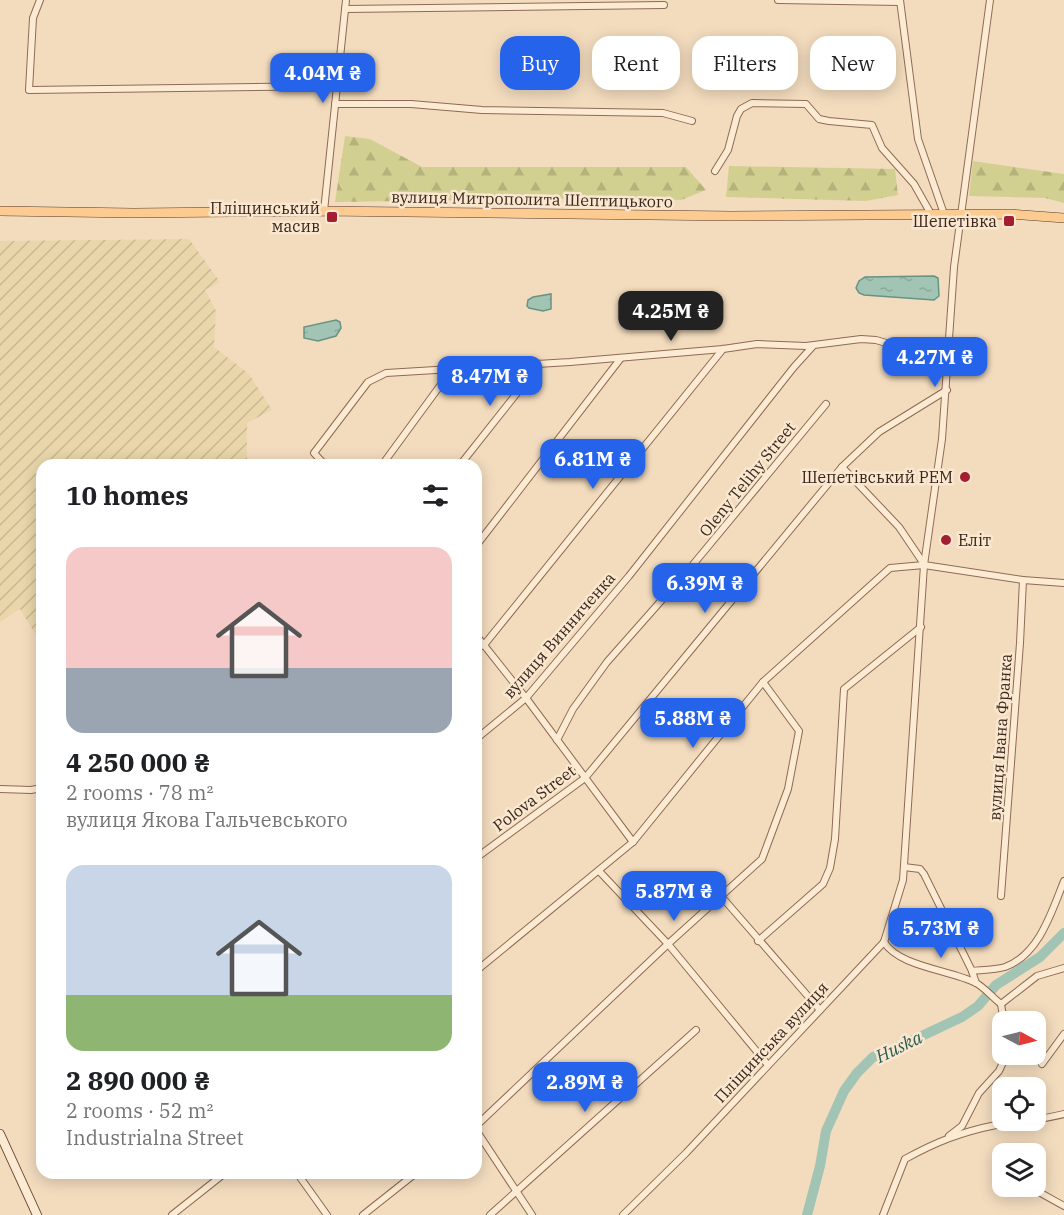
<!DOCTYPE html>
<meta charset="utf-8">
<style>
body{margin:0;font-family:"IBM Plex Serif",serif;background:#f2f2f2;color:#202124;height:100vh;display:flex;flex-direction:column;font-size:22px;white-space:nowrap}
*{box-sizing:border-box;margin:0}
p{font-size:20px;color:#757577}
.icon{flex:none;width:33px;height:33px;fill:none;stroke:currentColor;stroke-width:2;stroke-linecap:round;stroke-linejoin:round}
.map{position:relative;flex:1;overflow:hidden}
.sheet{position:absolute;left:36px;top:459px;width:446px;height:720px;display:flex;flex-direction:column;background:#fff;border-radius:18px;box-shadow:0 3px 15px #0003}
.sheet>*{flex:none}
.hud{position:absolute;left:500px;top:36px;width:474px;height:54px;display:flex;gap:12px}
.needle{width:39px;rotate:97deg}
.controls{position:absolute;left:992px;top:1011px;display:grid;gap:12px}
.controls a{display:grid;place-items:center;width:54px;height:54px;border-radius:12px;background:#fff;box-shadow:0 3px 15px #0003;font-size:30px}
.price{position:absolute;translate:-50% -51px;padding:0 14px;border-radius:12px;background:#2563eb;color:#fff;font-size:20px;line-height:39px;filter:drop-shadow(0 2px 3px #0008)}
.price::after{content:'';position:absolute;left:50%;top:36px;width:18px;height:14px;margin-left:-9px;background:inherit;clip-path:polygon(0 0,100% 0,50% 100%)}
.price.current{background:#222;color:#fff}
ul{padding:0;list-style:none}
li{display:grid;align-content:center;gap:12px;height:318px;padding:0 30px}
li span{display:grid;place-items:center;height:186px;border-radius:18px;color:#555}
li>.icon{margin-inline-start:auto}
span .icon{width:108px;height:108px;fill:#fffc;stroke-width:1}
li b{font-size:26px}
h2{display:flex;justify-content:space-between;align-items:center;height:72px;padding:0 30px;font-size:26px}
.pill{padding:0 21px;border-radius:18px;background:#fff;box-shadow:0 3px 15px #0003;font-size:21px;line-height:54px}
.pill.current{background:#2563eb;color:#fff}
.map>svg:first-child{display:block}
.farmland{fill:url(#farmland-furrows)}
.forest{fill:url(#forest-firs)}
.water{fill:url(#water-ripples);stroke:#689382;stroke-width:1.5}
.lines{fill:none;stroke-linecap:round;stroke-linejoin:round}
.river{stroke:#a2c4b5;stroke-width:10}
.minor-casing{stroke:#8d6b55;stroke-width:8}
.secondary-casing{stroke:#6f4c38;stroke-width:10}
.primary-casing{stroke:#5a392a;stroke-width:10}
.minor{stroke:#fdead2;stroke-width:6}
.secondary{stroke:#fdead2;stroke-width:8}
.primary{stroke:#fbcb91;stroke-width:9}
.poi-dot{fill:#a31e31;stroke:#f9e7cf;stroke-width:2}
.labels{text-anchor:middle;stroke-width:5;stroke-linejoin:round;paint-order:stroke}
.street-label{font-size:16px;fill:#3b261b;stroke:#f9e7cf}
.poi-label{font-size:16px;fill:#3b261b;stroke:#f9e7cf;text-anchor:end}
.water-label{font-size:18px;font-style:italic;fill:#285c52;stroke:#f9e7cf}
</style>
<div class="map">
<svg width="1064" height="1215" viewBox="0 0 1064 1215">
<defs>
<pattern id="farmland-furrows" width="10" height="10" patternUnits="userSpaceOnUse" patternTransform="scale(1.5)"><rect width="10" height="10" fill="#e9d6ab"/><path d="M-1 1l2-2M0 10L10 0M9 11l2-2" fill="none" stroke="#c9b893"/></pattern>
<pattern id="forest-firs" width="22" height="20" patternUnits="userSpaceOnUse" patternTransform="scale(1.5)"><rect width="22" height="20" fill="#d2d091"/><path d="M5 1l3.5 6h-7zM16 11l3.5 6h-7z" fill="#b5b27c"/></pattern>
<pattern id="water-ripples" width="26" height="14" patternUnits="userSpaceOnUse" patternTransform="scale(1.5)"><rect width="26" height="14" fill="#a2c4b5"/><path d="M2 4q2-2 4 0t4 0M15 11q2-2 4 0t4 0" fill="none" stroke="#8ca89b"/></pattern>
</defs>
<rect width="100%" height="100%" fill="#f3dcbe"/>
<polygon class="farmland" points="189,239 220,282 205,290 216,311 214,347 249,374 272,410 247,423 247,465 42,465 42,645 20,609 0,622 0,241"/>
<g class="forest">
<polygon points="345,136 370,139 422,167 686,167 706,190 681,200 621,198 335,202"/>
<polygon points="973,161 1064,174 1064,203 1045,198 969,196"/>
<polygon points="729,166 895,169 898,195 866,201 726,197"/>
</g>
<g class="water">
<polygon points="934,276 938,278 939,296 934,300 864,295 859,293 856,288 859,281 865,277"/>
<polygon points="551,294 551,309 543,311 529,308 527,306 528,300 533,297"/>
<polygon points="336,320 340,322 341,328 336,336 318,341 304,338 304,327"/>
</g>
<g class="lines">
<polyline class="river" points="807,1215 820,1166 826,1131 844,1091 857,1073 873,1057 892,1050 962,1017 978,1006 996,985 1040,957 1064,933"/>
<g class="minor-casing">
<g id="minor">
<polyline points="40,0 33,18 29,90 337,86"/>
<polyline points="778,0 900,2"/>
<polyline points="900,0 918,139 944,214"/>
<polyline points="345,9 664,5"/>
<polyline points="335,104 411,104 482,110 663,113 692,121"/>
<polyline points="715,171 728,150 737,116 741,109 752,103 806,104 819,119 829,121 872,125 882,148 914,184 931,214"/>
<polyline points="324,211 346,0"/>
<polyline points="325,465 314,453 368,382 386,373 570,362 723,349 757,344 806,346 861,339 876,340 920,353 949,357"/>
<polyline points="382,465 453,368"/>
<polyline points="460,465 540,364"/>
<polyline points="842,467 899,527 924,564"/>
<polyline points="476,546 621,358"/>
<polyline points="476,635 526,698 633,842"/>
<polyline points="476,648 484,645 723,349"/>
<polyline points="476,739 526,698 629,576 794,367 813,346"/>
<polyline points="557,740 573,709 607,662 691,567 826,404"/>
<polyline points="0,789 31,790 42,788"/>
<polyline points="476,858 585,778 842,467 879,432 947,390"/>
<polyline points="904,867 920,869 924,874 972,971 976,983"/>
<polyline points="599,871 668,944 768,1065"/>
<polyline points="721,896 820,1010"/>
<polyline points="1001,896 1020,643 1023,580"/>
<polyline points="758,941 823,884 830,868 835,839 844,689 921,627"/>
<path d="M884 942C899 967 951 970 976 983 985 988 993 998 1001 1004"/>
<polyline points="476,971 633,842 763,682 890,568 924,565 1023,580 1064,583"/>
<path d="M972 971C982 970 995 970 1005 967 1039 955 1052 911 1064 881"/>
<polyline points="1001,1004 1037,976 1064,968"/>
<polyline points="1001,1004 1004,1022"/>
<polyline points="1042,1064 1064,1034"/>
<polyline points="476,1126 668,944 762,859 788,789 799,731 763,682"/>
<polyline points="476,1130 532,1215"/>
<polyline points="949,1136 962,1126 979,1093 999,1071 1007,1054"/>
<polyline points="297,1173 327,1215"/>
<polyline points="1028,1186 1064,1206"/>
<polyline points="172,1215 225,1173"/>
<polyline points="363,1215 416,1173"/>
<polyline points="490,1215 696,1030"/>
<polyline points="623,1215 686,1153 884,942 903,880 924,565 942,439 954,267 990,0"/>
<path d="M883 1215 905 1159C936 1142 961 1132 996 1125 1019 1121 1041 1120 1064 1114"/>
</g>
</g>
<g class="secondary-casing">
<polyline id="secondary" points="0,1134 37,1215"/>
</g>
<g class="primary-casing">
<polyline id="primary" points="0,211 134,213 324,211 732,216 1010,214 1064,218"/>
</g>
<use href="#minor" class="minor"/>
<use href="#secondary" class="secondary"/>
<use href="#primary" class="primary"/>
</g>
<g class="poi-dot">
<rect x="326" y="211" width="12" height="12" rx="3"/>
<rect x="1003" y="215" width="12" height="12" rx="3"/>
<circle cx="965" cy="477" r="6"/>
<circle cx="946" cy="540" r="6"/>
</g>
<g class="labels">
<g class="street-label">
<text transform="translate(532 199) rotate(1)" y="6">вулиця Митрополита Шептицького</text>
<text transform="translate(747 479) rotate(-51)" y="6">Oleny Telihy Street</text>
<text transform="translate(559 635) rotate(-49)" y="6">вулиця Винниченка</text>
<text transform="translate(1000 737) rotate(-86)" y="6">вулиця Івана Франка</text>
<text transform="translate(534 798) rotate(-37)" y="6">Polova Street</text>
<text transform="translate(771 1042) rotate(-47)" y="6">Пліщинська вулиця</text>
</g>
<g class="poi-label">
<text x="320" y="214">Пліщинський<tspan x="320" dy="18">масив</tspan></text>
<text x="997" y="227">Шепетівка</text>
<text x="953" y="483">Шепетівський РЕМ</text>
<text x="958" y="546" text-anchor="start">Еліт</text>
</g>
<g class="water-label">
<text transform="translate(899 1047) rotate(-26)" y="6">Huska</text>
</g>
</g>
</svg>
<div class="controls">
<a><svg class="needle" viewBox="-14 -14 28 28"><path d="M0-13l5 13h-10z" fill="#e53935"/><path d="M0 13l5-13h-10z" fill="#757577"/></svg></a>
<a><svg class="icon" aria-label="locate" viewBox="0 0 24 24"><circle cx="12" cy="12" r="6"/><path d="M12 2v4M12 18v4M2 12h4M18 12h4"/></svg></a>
<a><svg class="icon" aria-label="layers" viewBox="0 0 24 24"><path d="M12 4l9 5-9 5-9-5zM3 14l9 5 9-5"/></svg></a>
</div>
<b class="price" style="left:323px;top:104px">4.04M ₴</b>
<b class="price current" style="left:671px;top:342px">4.25M ₴</b>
<b class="price" style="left:935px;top:388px">4.27M ₴</b>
<b class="price" style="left:490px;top:407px">8.47M ₴</b>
<b class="price" style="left:593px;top:490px">6.81M ₴</b>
<b class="price" style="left:705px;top:614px">6.39M ₴</b>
<b class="price" style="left:693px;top:749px">5.88M ₴</b>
<b class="price" style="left:674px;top:922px">5.87M ₴</b>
<b class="price" style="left:941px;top:959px">5.73M ₴</b>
<b class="price" style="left:585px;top:1113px">2.89M ₴</b>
<div class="hud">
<a class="pill current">Buy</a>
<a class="pill">Rent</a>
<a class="pill">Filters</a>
<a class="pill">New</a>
</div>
<section class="sheet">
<h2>10 homes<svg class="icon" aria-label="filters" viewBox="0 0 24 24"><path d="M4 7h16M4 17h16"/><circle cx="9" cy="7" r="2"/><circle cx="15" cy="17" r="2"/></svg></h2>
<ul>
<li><span style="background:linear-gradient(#f6c9c9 65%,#9aa5b1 0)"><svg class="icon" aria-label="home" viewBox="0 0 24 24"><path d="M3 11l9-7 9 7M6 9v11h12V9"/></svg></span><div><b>4 250 000 ₴</b><p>2 rooms · 78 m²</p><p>вулиця Якова Гальчевського</p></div></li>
<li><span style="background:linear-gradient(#c9d6e8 70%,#8fb573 0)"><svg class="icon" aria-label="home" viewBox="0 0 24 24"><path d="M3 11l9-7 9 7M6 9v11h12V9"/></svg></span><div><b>2 890 000 ₴</b><p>2 rooms · 52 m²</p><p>Industrialna Street</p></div></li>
</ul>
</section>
</div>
